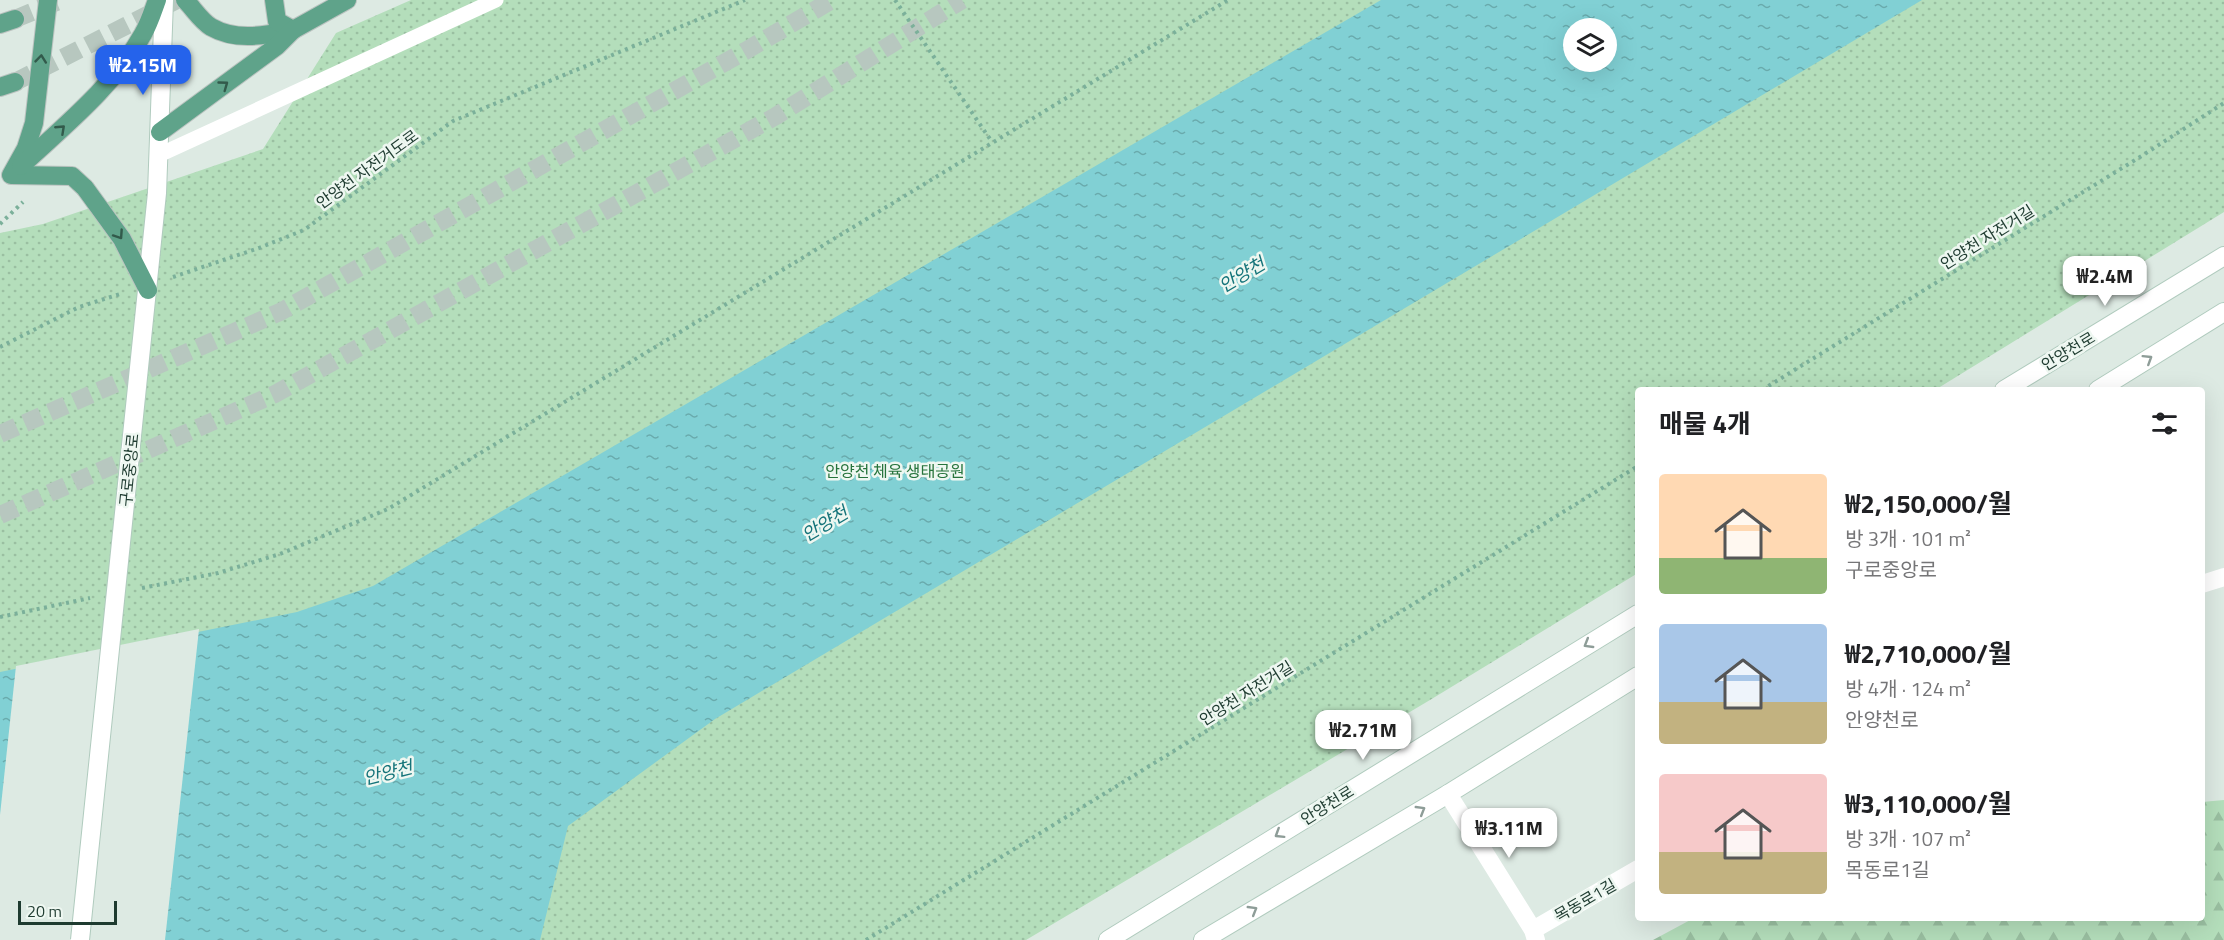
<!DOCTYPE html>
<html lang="ko">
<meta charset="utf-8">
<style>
body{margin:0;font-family:"Titillium Web","Noto Sans KR",sans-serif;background:#f2f2f2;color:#202124;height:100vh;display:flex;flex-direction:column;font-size:22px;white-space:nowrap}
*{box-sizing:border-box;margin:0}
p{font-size:20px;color:#757577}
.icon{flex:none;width:33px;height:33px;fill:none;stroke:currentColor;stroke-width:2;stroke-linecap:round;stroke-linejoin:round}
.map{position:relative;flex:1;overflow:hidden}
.details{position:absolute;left:1635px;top:387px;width:570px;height:534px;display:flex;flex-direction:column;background:#fff;border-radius:6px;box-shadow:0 6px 24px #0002}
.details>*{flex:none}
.tools{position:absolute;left:1563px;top:18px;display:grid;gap:12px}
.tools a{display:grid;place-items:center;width:54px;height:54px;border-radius:50%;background:#fff;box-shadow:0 6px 24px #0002;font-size:30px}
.scale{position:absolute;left:18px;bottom:15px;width:99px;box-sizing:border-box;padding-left:6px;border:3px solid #1e3b30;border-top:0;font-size:16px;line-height:21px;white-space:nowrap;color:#1e3b30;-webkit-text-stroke:4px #eef7f1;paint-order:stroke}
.price{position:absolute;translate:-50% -51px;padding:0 14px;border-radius:12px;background:#fff;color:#222;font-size:20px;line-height:39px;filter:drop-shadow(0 2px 3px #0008)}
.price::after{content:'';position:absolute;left:50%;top:36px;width:18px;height:14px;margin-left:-9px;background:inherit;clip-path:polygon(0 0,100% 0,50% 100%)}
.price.current{background:#2563eb;color:#fff}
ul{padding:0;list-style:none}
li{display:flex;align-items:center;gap:18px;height:150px;padding:0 24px}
li span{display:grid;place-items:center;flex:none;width:168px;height:120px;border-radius:6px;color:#555}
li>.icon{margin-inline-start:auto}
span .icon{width:72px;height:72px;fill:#fffc;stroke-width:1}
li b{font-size:26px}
h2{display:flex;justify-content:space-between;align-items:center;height:72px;padding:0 24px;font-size:26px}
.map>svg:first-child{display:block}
.forest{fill:url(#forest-firs)}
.park{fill:url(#park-dots);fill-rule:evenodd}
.water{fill:url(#water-ripples);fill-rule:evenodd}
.pier{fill:#ddeae3}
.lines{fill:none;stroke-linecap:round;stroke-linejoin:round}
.primary-tunnel{stroke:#b7c7bf;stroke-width:18;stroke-dasharray:18 9;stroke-linecap:butt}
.highway-tunnel{stroke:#b7c7bf;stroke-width:18;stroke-dasharray:18 9;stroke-linecap:butt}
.secondary-casing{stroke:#b0cbbe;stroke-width:20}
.primary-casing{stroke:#bcc4c1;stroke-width:20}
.path{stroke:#7bb09a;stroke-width:4;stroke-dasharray:3 4.5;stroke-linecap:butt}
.lane{stroke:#fff;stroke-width:15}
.street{stroke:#fff;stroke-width:18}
.secondary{stroke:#fff;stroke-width:18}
.primary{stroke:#5fa38a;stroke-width:18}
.secondary-bridge-casing{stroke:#b0cbbe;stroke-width:20;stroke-linecap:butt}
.primary-bridge-casing{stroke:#bcc4c1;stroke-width:20;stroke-linecap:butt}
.secondary-bridge{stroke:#fff;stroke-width:18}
.primary-bridge{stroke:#5fa38a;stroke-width:18}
.oneway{stroke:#325a4b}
.oneway2{stroke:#8e9d98}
.labels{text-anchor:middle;stroke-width:5;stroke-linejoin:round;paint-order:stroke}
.street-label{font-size:16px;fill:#1e3b30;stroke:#eef7f1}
.park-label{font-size:16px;fill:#26743c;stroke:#eef7f1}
.water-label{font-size:18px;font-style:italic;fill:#15747a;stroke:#eef7f1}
</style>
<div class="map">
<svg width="2224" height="940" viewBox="0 0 2224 940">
<defs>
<pattern id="forest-firs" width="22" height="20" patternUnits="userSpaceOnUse" patternTransform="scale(1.5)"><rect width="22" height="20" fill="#b4debb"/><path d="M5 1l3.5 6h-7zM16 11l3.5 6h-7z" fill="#9abfa1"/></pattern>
<pattern id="park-dots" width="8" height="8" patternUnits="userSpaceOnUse" patternTransform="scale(1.5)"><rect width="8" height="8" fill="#b4debb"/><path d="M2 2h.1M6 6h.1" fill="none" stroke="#9abfa1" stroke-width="1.8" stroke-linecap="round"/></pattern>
<pattern id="water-ripples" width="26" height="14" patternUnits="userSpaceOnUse" patternTransform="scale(1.5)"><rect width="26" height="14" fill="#81d0d4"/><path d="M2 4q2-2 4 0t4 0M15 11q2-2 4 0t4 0" fill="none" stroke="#69aaac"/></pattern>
</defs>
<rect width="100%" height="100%" fill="#ddeae3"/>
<polygon class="forest" points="2224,800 2224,940 1653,940 1694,918 2202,918 2202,802"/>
<path class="park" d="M411 0H2224V212L1935 390H1638V573L1430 700 1026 940H0V233L43 224 263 149 336 33ZM1574 28H1606V62H1574Z"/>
<path class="water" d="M1381 0H1922L715 719 568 826 540 940H0V672L297 612 373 586ZM1574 28H1606V62H1574Z"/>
<polygon class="pier" points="199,629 165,940 0,940 0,815 16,666"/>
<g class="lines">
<g class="primary-tunnel">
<polyline points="15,19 61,0"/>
<polyline points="15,82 177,0"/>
</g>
<g class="highway-tunnel">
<polyline points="0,434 280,312 747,50 832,0"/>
<polyline points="0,515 275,394 776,116 962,0"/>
</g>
<g class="secondary-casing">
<g id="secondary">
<polyline points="157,193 164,0"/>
<polyline points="2004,390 2224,256"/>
<polyline points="2098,390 2224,312"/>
<polyline points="1108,940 1638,614"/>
<polyline points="1203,940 1448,794 1638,676"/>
</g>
</g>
<g class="primary-casing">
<g id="primary">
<polyline points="48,0 34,123 26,148 11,175 72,176 85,188"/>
<path d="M185 0C193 8 201 21 211 27 237 42 266 35 293 30"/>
<polyline points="274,0 277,21 293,30"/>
<polyline points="0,24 15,19"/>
<polyline points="0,87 15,82"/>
<polyline points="160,132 277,46 293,30 347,0"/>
<path d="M21 166C64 126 114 86 143 34 149 24 153 11 157 0"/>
</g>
</g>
<g class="path">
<polyline points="895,0 992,142"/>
<polyline points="0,224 23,202"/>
<polyline points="173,277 259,248 304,230 453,121 745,0"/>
<polyline points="0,347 79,307 120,294"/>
<polyline points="1762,390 2140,157 2224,103"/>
<polyline points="142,588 218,573 280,554 388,509 1228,0"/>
<polyline points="0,617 90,598"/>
<polyline points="866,940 1638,466"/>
</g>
<polyline class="lane" points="159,155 496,0"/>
<g class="street">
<polyline points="2202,584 2224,577"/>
<polyline points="1448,794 1533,930 1536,940"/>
<polyline points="1533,930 1638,869"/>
</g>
<use href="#secondary" class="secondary"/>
<use href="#primary" class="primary"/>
<g class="secondary-bridge-casing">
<polyline id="secondary-bridge" points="80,940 157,193"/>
</g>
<g class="primary-bridge-casing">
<polyline id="primary-bridge" points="85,188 122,239 148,290"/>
</g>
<use href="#secondary-bridge" class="secondary-bridge"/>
<use href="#primary-bridge" class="primary-bridge"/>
</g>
<defs><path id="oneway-chevron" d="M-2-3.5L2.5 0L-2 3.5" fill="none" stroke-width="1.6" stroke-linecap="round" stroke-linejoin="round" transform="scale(1.5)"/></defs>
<g class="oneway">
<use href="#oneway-chevron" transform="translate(41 59) rotate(-84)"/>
<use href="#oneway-chevron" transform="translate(224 85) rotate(-36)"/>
<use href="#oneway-chevron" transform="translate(61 129) rotate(-43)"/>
<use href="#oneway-chevron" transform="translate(119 235) rotate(56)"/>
</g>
<g class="oneway2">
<use href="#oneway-chevron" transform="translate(2148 359) rotate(-32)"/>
<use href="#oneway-chevron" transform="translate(1588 644) rotate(149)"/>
<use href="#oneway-chevron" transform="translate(1421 810) rotate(-31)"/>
<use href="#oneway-chevron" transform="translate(1279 834) rotate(148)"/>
<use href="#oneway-chevron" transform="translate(1253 910) rotate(-31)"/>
</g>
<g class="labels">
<g class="street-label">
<text transform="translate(367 169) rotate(-36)" y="6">안양천 자전거도로</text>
<text transform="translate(1987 237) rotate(-32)" y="6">안양천 자전거길</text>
<text transform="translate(2068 351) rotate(-31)" y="6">안양천로</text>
<text transform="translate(129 470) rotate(-84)" y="6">구로중앙로</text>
<text transform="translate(1246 693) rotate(-32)" y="6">안양천 자전거길</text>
<text transform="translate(1327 805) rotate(-32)" y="6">안양천로</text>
<text transform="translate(1585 900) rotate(-30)" y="6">목동로1길</text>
</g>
<g class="park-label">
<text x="895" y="477">안양천 체육 생태공원</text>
</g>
<g class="water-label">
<text transform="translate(1242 275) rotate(-31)" y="6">안양천</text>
<text transform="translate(825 524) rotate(-31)" y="6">안양천</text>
<text transform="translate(388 773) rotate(-14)" y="6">안양천</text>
</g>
</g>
</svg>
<div class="tools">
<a><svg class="icon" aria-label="layers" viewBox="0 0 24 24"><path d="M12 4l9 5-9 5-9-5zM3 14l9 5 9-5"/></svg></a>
</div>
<div class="scale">20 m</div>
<b class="price current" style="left:143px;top:96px">₩2.15M</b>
<b class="price" style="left:2105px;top:307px">₩2.4M</b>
<b class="price" style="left:1363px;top:761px">₩2.71M</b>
<b class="price" style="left:1509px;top:859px">₩3.11M</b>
<section class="details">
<h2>매물 4개<svg class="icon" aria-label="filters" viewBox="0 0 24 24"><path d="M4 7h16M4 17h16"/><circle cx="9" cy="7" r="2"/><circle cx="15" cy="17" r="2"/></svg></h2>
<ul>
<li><span style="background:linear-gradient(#ffd9b3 70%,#8fb573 0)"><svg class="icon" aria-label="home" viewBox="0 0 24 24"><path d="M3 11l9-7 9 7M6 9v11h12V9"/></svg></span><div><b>₩2,150,000/월</b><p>방 3개 · 101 m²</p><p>구로중앙로</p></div></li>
<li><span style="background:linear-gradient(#a9c7e8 65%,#c2b280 0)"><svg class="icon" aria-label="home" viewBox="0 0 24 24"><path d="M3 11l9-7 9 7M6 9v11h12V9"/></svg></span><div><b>₩2,710,000/월</b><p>방 4개 · 124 m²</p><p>안양천로</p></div></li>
<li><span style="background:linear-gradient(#f6c9c9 65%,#c2b280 0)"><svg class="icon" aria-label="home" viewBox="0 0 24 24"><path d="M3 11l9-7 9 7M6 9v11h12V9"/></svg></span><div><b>₩3,110,000/월</b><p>방 3개 · 107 m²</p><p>목동로1길</p></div></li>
</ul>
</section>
</div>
